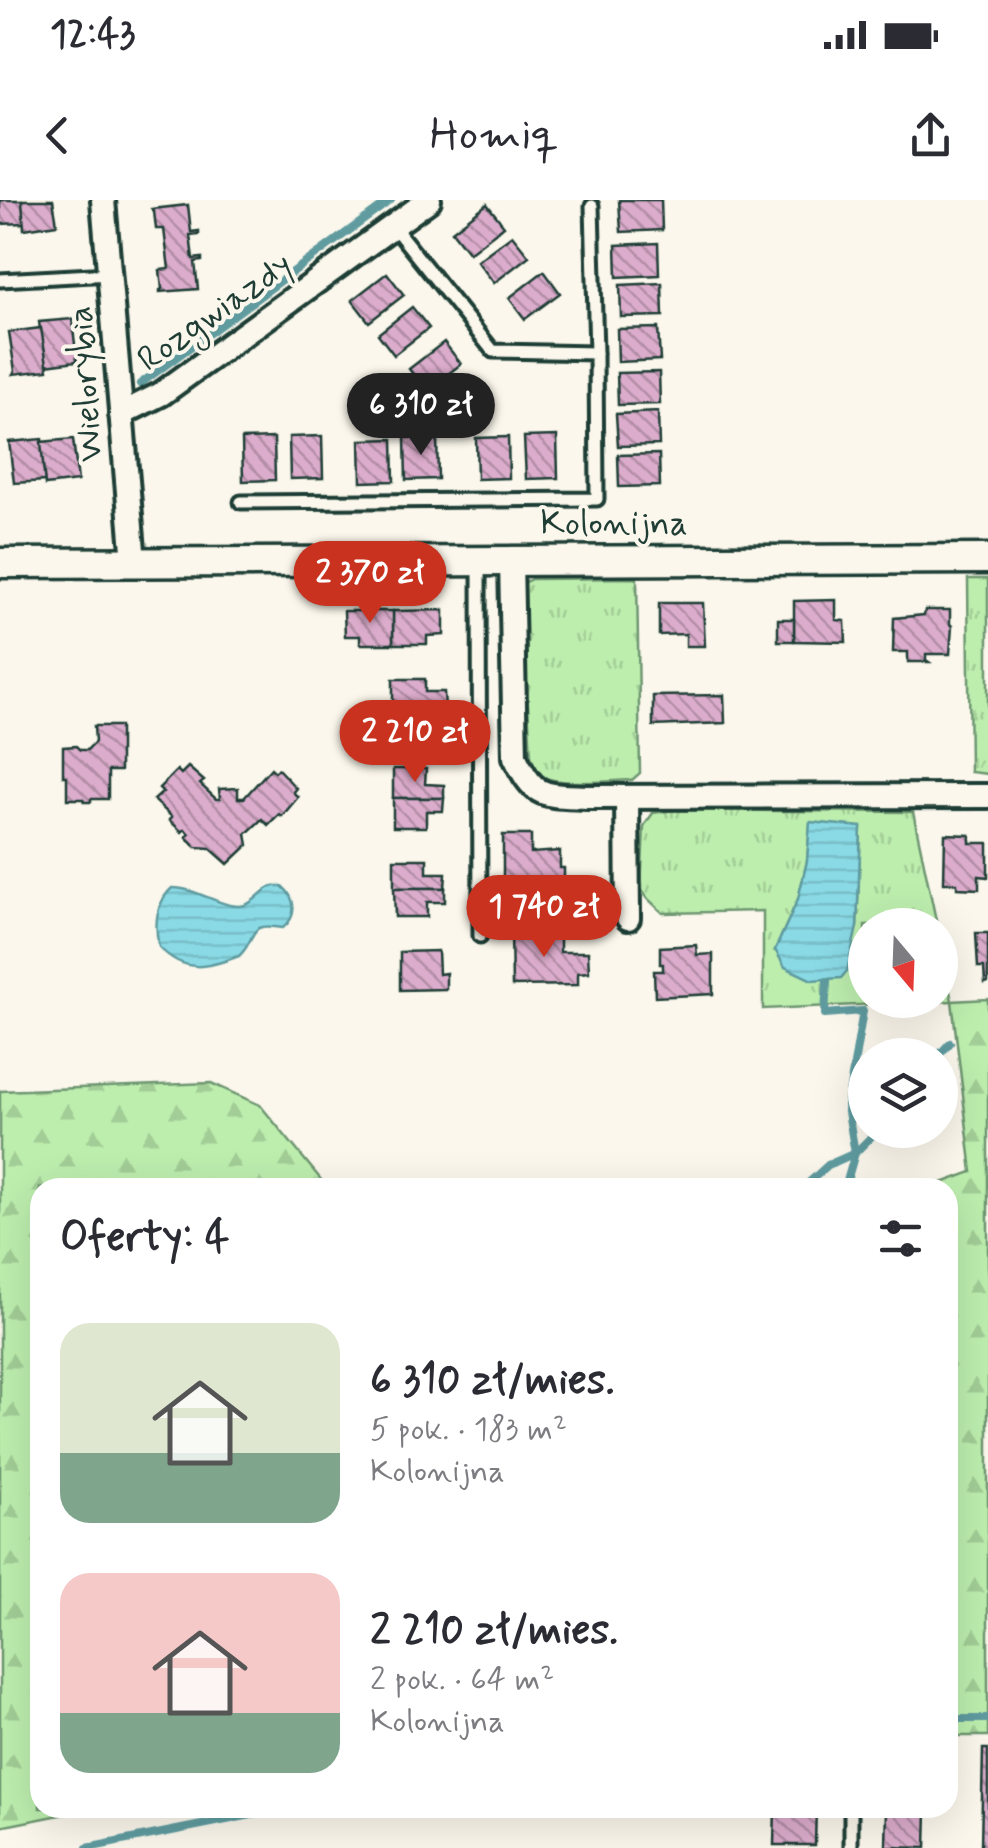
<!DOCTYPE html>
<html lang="pl">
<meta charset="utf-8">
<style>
body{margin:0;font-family:Mynerve,sans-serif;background:#f2f2f3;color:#2b2b33;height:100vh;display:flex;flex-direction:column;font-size:38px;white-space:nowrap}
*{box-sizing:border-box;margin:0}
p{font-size:32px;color:#7c7c81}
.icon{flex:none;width:55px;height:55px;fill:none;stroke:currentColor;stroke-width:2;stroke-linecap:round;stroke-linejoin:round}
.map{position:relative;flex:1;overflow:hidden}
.side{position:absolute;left:30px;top:978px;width:928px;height:640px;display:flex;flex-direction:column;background:#fff;border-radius:30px;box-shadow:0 10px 40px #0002}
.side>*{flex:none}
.needle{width:65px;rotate:161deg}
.fabs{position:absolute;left:848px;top:708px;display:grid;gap:20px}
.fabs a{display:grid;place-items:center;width:110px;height:110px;border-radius:50%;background:#fff;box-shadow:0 10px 40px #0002;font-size:50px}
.price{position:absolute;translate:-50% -85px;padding:0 22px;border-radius:35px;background:#c8321e;color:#fff;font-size:32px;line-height:65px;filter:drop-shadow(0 2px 5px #0008)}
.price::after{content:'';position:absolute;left:50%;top:60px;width:30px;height:22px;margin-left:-15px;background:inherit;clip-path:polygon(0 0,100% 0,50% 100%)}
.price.current{background:#222;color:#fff}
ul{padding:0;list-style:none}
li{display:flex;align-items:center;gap:30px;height:250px;padding:0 30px}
li span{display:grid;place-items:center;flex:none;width:280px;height:200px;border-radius:30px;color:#555}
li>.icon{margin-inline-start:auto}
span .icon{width:120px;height:120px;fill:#fffc;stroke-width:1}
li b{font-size:42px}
h2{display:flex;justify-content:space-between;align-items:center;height:120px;padding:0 30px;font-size:42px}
.status{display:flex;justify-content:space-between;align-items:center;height:70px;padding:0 50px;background:#fff;direction:ltr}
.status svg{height:28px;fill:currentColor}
header{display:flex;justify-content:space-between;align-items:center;height:130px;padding:0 30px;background:#fff;font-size:45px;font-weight:600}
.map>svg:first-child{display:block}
.grass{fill:url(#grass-tufts);stroke:#6e9671;stroke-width:2.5;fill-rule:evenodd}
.forest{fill:url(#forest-firs);stroke:#6e9671;stroke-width:2.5}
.water{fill:url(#water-rules);stroke:#5f9b9f;stroke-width:2.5}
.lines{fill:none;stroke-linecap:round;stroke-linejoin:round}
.stream{stroke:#5f9b9f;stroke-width:8}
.building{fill:url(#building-back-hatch);stroke:#1f3d34;stroke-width:2.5}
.service-casing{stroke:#1f3d34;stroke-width:19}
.minor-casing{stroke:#1f3d34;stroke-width:30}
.tertiary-casing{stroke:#1f3d34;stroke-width:35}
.service{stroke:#fbf7ec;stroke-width:11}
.minor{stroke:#fbf7ec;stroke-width:22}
.tertiary{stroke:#fbf7ec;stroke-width:28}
.labels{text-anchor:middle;stroke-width:8;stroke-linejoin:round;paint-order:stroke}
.street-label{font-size:35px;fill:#1f3d34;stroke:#fbf7ec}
</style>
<div class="status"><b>12:43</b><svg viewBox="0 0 49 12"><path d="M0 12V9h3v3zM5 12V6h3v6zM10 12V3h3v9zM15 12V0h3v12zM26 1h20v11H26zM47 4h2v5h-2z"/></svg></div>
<header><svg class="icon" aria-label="back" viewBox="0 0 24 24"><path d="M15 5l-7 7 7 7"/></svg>Homiq<svg class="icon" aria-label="share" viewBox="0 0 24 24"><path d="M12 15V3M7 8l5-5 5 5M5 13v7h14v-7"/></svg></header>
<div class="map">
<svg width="988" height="1648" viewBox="0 0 988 1648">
<defs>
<pattern id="grass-tufts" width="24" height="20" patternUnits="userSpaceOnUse" patternTransform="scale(2.5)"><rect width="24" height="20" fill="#bdeeae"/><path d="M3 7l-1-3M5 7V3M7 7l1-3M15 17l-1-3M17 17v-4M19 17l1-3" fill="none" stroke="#a2cd96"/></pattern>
<pattern id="forest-firs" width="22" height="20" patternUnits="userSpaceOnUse" patternTransform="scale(2.5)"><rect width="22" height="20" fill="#bdeeae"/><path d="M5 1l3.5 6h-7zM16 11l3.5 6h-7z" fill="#a2cd96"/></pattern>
<pattern id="water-rules" width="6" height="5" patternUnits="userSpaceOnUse" patternTransform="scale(2.5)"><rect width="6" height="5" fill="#8adae6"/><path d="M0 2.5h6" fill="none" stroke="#77bcc6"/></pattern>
<pattern id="building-back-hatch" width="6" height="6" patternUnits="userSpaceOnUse" patternTransform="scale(2.5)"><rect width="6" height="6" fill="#dcaccc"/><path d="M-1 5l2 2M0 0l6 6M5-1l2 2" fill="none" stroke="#b28da6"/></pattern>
</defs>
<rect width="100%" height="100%" fill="#fbf7ec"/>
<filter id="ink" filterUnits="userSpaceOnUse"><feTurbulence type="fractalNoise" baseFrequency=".01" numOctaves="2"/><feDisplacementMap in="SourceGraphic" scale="20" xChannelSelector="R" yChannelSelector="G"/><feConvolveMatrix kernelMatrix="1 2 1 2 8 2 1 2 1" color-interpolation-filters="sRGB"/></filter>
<g filter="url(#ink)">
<g class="grass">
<path d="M637 378 640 573 632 580C612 581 558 586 543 576 535 572 533 564 531 556L521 390 524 383 531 379Z"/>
<polygon points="968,379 988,379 988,574 970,572"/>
<path d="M674 610 913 612 937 725H865V800H940V742L952 801 763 809V711L663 713 648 699 641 689 644 626 653 613ZM810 623 861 628 857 727 775 750 798 699 807 661Z"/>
</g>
<g class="forest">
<polygon points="988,799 988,1536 948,1536 948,988 931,987 972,972 952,801"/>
<polygon points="211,883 260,905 327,987 40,988 40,1608 95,1608 0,1627 0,891"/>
</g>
<g class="water">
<polygon points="810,622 861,627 857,727 847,771 841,778 812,780 785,767 775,750 798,699 807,661"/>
<path d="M273 686H282C296 698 298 716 283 728 245 721 259 737 239 756 207 768 185 774 159 747 154 725 155 704 172 688 196 687 226 711 245 705 257 701 261 690 273 686Z"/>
</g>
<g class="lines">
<g class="stream">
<polyline points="140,184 391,0"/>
<polyline points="827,781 825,814 863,811 847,906 855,953 845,988"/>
<polyline points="939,855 950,843"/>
<polyline points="803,988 828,965 855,953 878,930"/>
<polyline points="948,1519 988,1519"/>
<polyline points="87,1648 286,1608"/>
</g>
</g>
<g class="building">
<polygon points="0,0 22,0 25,23 0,24"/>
<polygon points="22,0 53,0 57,24 24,29"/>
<polygon points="619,0 661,0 662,30 621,32"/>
<polygon points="487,4 504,26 469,53 452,31"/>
<polygon points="188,5 191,32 199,31 199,34 190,35 193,59 202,58 202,61 195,62 198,89 160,92 160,90 162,89 160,70 169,69 164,29 156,29 154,11 152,9"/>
<polygon points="512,35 529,56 494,83 477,61"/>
<polygon points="658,43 659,75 617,77 616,45"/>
<polygon points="544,71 560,93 525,119 509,98"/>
<polygon points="387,73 404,95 369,122 352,100"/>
<polygon points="662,83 663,116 621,117 620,85"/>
<polygon points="412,107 429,128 394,155 378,134"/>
<polygon points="72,119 77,161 45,165 39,122"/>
<polygon points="41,128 48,170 13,174 15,171 9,132"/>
<polygon points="658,128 660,160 618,162 617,129"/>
<polygon points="444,142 461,164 426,191 409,169"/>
<polygon points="659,172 660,204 618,205 617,173"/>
<polygon points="658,212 659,245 618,246 616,214"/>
<polygon points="322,236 323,278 290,279 289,237"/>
<polygon points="557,236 558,278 526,279 524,237"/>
<polygon points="437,237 438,279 406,280 405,238"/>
<polygon points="508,237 509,278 477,279 476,238"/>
<polygon points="274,238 275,280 243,281 242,239"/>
<polygon points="42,239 45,281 14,283 9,242"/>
<polygon points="73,239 78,281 45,285 41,242"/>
<polygon points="393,239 394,281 361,282 360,240"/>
<polygon points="659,254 660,286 619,287 618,255"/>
<polygon points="836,400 836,420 845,421 846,442 794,441 794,401"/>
<polygon points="659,403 703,403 705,446 686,446 686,434 659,435"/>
<polygon points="444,410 444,435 427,436 427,444 393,444 393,411"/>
<polygon points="925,410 950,410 950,424 952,426 950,454 926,454 926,460 929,462 908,462 908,452 893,452 894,418 924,415"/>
<polygon points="344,411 393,411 393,444 360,444 360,436 345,436"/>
<rect x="778" y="419" width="16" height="22"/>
<polygon points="393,479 425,479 425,492 444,492 445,507 393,507"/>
<polygon points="724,495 725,523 653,526 653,496"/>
<polygon points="393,507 445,507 444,522 426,522 426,537 393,537"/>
<polygon points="94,526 120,526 120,571 108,571 108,599 91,599 91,602 84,602 83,599 67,599 67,576 63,576 63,547 76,546 80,550 87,550 95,542"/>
<polygon points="188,567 204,581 200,584 216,599 220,599 219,589 238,588 238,598 244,598 271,568 275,572 278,569 296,588 293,592 298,597 282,616 279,614 268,625 262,619 246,634 248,645 228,664 210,648 196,647 186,637 189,634 185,629 182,632 169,620 172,617 154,600 163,592 159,588 177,570 181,574"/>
<polygon points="393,569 426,569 425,584 444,585 444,598 393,598"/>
<polygon points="393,598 444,598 443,611 426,611 426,627 393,627"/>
<polygon points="945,634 970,635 970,643 988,643 988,677 979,676 979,689 957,688 957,683 944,683"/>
<polygon points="503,635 531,635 531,653 560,651 560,668 564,668 564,681 560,681 560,699 514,699 514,680 503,680"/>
<polygon points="394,659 427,659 427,673 446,673 445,688 394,688"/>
<polygon points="394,688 445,688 445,702 427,702 427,717 395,717"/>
<polygon points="560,729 560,752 588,752 589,772 578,773 578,785 512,786 511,730"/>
<polygon points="976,733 988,733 988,782 985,783 984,767 978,767"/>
<polygon points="696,745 697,755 713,754 713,794 655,797 654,771 663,771 663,764 660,764 660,747"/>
<polygon points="438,751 439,774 446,773 446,789 400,790 400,752"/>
<polygon points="983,1549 988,1549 988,1648 981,1648"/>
<polygon points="775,1608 816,1608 815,1645 774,1645"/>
<polygon points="887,1608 927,1608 926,1648 886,1647"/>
</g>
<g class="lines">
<g class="service-casing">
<g id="service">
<polyline points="592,6 596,153"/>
<polyline points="0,80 111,74"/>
<polyline points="241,302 597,299 596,153 493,151 393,26"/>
<polyline points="479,364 480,736"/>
<polyline points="851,1648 851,1608"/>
</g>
</g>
<g class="minor-casing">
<g id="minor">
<polyline points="103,0 134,362"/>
<polyline points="121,214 161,194 429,0"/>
<path d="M511 360 515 557C535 599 543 595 587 597L988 596"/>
<polyline points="627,597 628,718"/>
</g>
</g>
<g class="tertiary-casing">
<polyline id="tertiary" points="0,363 988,359"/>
</g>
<use href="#service" class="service"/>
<use href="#minor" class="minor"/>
<use href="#tertiary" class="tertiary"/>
</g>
</g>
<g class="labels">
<g class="street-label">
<text transform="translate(214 111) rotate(-35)" y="12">Rozgwiazdy</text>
<text transform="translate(84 184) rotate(-94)" y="12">Wielorybia</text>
<text x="614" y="334">Kolonijna</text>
</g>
</g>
</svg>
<div class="fabs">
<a><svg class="needle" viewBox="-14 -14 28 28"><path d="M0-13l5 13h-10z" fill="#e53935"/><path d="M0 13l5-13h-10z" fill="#7c7c81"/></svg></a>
<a><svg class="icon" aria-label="layers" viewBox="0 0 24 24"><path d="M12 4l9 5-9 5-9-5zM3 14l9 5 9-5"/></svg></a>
</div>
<b class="price current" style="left:421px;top:258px">6 310 zł</b>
<b class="price" style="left:370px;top:426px">2 370 zł</b>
<b class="price" style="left:415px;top:585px">2 210 zł</b>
<b class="price" style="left:544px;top:760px">1 740 zł</b>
<section class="side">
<h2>Oferty: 4<svg class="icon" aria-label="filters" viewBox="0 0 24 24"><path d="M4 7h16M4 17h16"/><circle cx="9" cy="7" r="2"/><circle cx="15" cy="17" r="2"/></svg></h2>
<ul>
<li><span style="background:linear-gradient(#dfe7d0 65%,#7fa58c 0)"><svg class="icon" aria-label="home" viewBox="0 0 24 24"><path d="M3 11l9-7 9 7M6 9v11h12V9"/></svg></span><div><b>6 310 zł/mies.</b><p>5 pok. · 183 m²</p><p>Kolonijna</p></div></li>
<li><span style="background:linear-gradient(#f6c9c9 70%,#7fa58c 0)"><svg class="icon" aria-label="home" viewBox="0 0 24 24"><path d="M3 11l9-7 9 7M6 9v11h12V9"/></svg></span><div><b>2 210 zł/mies.</b><p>2 pok. · 64 m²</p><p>Kolonijna</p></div></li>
</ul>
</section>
</div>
